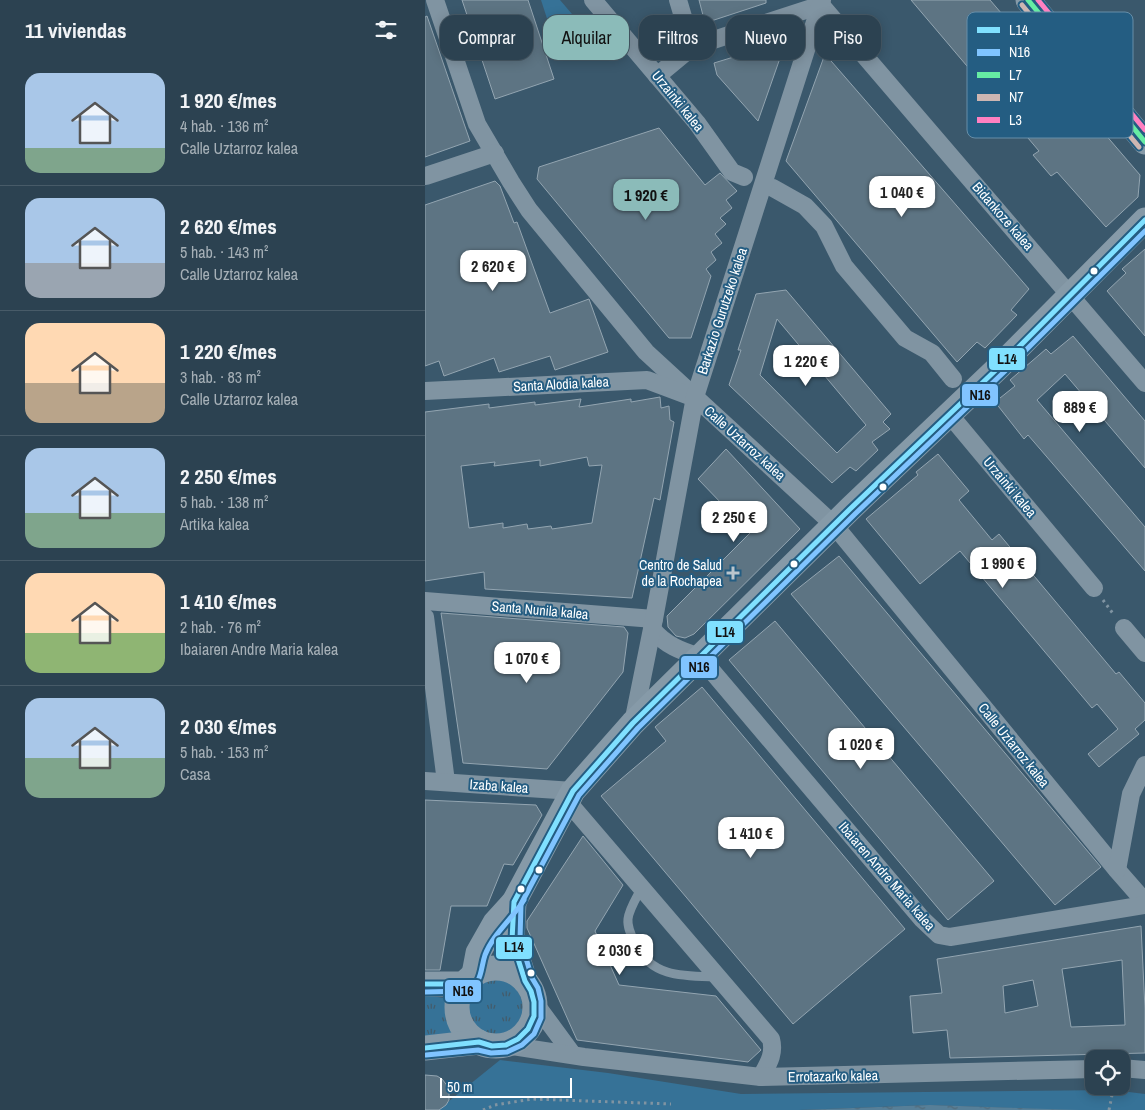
<!DOCTYPE html>
<html lang="es">
<meta charset="utf-8">
<style>
body{margin:0;font-family:"Archivo Narrow",sans-serif;background:#344958;color:#f1f3f6;height:100vh;display:flex;flex-direction:column;font-size:19px;white-space:nowrap}
*{box-sizing:border-box;margin:0}
p{font-size:16px;color:#a6b0b7}
.icon{flex:none;width:28px;height:28px;fill:none;stroke:currentColor;stroke-width:2;stroke-linecap:round;stroke-linejoin:round}
.map{position:relative;flex:1;overflow:hidden}
.drawer{display:flex;flex-direction:column;background:#2c4251;width:425px}
.drawer>*{flex:none}
.guide{position:absolute;left:15px;top:15px;width:475px;height:45px;display:flex;gap:10px}
.fabs{position:absolute;left:660px;top:1050px;display:grid;gap:10px}
.fabs a{display:grid;place-items:center;width:45px;height:45px;border-radius:10px;background:#2c4251;box-shadow:0 2px 12px #0003,0 0 0 1px #485b68;font-size:25px}
.scale{position:absolute;left:15px;bottom:12px;width:132px;box-sizing:border-box;padding-left:5px;border:2px solid #fff;border-top:0;font-size:14px;line-height:18px;white-space:nowrap;color:#fff;-webkit-text-stroke:4px #245d82;paint-order:stroke}
.price{position:absolute;translate:-50% -42px;padding:0 11px;border-radius:10px;background:#fff;color:#222;font-size:16px;line-height:32px;filter:drop-shadow(0 1px 2px #0008)}
.price::after{content:'';position:absolute;left:50%;top:30px;width:15px;height:11px;margin-left:-8px;background:inherit;clip-path:polygon(0 0,100% 0,50% 100%)}
.price.active{background:#8bbbb9;color:#111}
ul{padding:0;list-style:none}
li{display:flex;align-items:center;gap:15px;height:125px;padding:0 25px}
li+li{border-top:1px solid #485b68}
li span{display:grid;place-items:center;flex:none;width:140px;height:100px;border-radius:15px;color:#555}
li>.icon{margin-inline-start:auto}
span .icon{width:60px;height:60px;fill:#fffc;stroke-width:1}
li b{font-size:21px}
h2{display:flex;justify-content:space-between;align-items:center;height:60px;padding:0 25px;font-size:21px}
.tag{padding:0 18px;border-radius:15px;background:#2c4251;box-shadow:0 2px 12px #0003,0 0 0 1px #485b68;font-size:18px;line-height:45px}
.tag.active{background:#8bbbb9;color:#111}
main{display:flex;flex:1;min-height:0}
.map>svg:first-child{display:block}
.grass{fill:url(#grass-tufts)}
.park{fill:#367297}
.water{fill:url(#water-ripples)}
.building{fill:#5d7483;stroke:#93a5b1;fill-rule:evenodd}
.lines{fill:none;stroke-linecap:round;stroke-linejoin:round}
.path{stroke:#8094a2;stroke-width:3;stroke-dasharray:2.5 4;stroke-linecap:butt}
.lane{stroke:#8094a2;stroke-width:9}
.street{stroke:#8094a2;stroke-width:18}
.secondary{stroke:#869aa8;stroke-width:25}
.bus-1-casing{stroke:#245d82;stroke-width:9}
.bus-2-casing{stroke:#245d82;stroke-width:9}
.bus-3-casing{stroke:#245d82;stroke-width:9}
.bus-4-casing{stroke:#245d82;stroke-width:9}
.bus-5-casing{stroke:#245d82;stroke-width:9}
.bus-1{stroke:#80e0ff;stroke-width:5}
.bus-2{stroke:#80c4ff;stroke-width:5}
.bus-3{stroke:#66eca3;stroke-width:5}
.bus-4{stroke:#cdb6b2;stroke-width:5}
.bus-5{stroke:#ff80c1;stroke-width:5}
.bus-dot{fill:#fff;stroke:#245d82;stroke-width:2}
.poi-dot{fill:#bac5cc;stroke:#245d82;stroke-width:2}
.labels{text-anchor:middle;stroke-width:4;stroke-linejoin:round;paint-order:stroke}
.street-label{font-size:14px;fill:#fff;stroke:#245d82}
.poi-label{font-size:14px;fill:#fff;stroke:#245d82;text-anchor:end}
.key{fill:#245d82;stroke:#668ea8;stroke-width:1}
.key-label{font-size:14px;fill:#fff}
.line-badge{stroke:#245d82;stroke-width:2}
.pale-badge-label{font-size:14px;text-anchor:middle;font-weight:bold;fill:#111}
</style>
<main>
<section class="drawer">
<h2>11 viviendas<svg class="icon" aria-label="filters" viewBox="0 0 24 24"><path d="M4 7h16M4 17h16"/><circle cx="9" cy="7" r="2"/><circle cx="15" cy="17" r="2"/></svg></h2>
<ul>
<li><span style="background:linear-gradient(#a9c7e8 75%,#7fa58c 0)"><svg class="icon" aria-label="home" viewBox="0 0 24 24"><path d="M3 11l9-7 9 7M6 9v11h12V9"/></svg></span><div><b>1 920 €/mes</b><p>4 hab. · 136 m²</p><p>Calle Uztarroz kalea</p></div></li>
<li><span style="background:linear-gradient(#a9c7e8 65%,#9aa5b1 0)"><svg class="icon" aria-label="home" viewBox="0 0 24 24"><path d="M3 11l9-7 9 7M6 9v11h12V9"/></svg></span><div><b>2 620 €/mes</b><p>5 hab. · 143 m²</p><p>Calle Uztarroz kalea</p></div></li>
<li><span style="background:linear-gradient(#ffd9b3 60%,#b9a48a 0)"><svg class="icon" aria-label="home" viewBox="0 0 24 24"><path d="M3 11l9-7 9 7M6 9v11h12V9"/></svg></span><div><b>1 220 €/mes</b><p>3 hab. · 83 m²</p><p>Calle Uztarroz kalea</p></div></li>
<li><span style="background:linear-gradient(#a9c7e8 65%,#7fa58c 0)"><svg class="icon" aria-label="home" viewBox="0 0 24 24"><path d="M3 11l9-7 9 7M6 9v11h12V9"/></svg></span><div><b>2 250 €/mes</b><p>5 hab. · 138 m²</p><p>Artika kalea</p></div></li>
<li><span style="background:linear-gradient(#ffd9b3 60%,#8fb573 0)"><svg class="icon" aria-label="home" viewBox="0 0 24 24"><path d="M3 11l9-7 9 7M6 9v11h12V9"/></svg></span><div><b>1 410 €/mes</b><p>2 hab. · 76 m²</p><p>Ibaiaren Andre Maria kalea</p></div></li>
<li><span style="background:linear-gradient(#a9c7e8 60%,#7fa58c 0)"><svg class="icon" aria-label="home" viewBox="0 0 24 24"><path d="M3 11l9-7 9 7M6 9v11h12V9"/></svg></span><div><b>2 030 €/mes</b><p>5 hab. · 153 m²</p><p>Casa</p></div></li>
</ul>
</section>
<div class="map">
<svg width="720" height="1110" viewBox="0 0 720 1110">
<defs>
<pattern id="grass-tufts" width="24" height="20" patternUnits="userSpaceOnUse" patternTransform="scale(1.25)"><rect width="24" height="20" fill="#367297"/><path d="M3 7l-1-3M5 7V3M7 7l1-3M15 17l-1-3M17 17v-4M19 17l1-3" fill="none" stroke="#435b6a"/></pattern>
<pattern id="water-ripples" width="26" height="14" patternUnits="userSpaceOnUse" patternTransform="scale(1.25)"><rect width="26" height="14" fill="#577f98"/><path d="M2 4q2-2 4 0t4 0M15 11q2-2 4 0t4 0" fill="none" stroke="#526876"/></pattern>
</defs>
<rect width="100%" height="100%" fill="#3a586c"/>
<g class="grass">
<path d="M65 977C69 978 75 979 80 981 96 987 102 1007 94 1022 77 1052 34 1032 44 998 46 994 48 988 51 984 54 981 61 979 65 977Z"/>
<polygon points="0,995 25,999 26,1010 35,1035 0,1036"/>
</g>
<g class="park">
<polygon points="116,0 135,0 147,14 151,30 128,37"/>
<polygon points="75,1060 183,1073 316,1094 688,1090 720,1094 720,1110 641,1110 505,1105 374,1110 13,1110"/>
</g>
<polygon class="water" points="505,1105 654,1110 376,1110"/>
<g class="building">
<polygon points="37,0 103,0 129,79 70,99"/>
<polygon points="274,0 341,0 341,3 280,23"/>
<polygon points="486,0 565,0 715,175 713,197 681,227 632,172 626,176 608,155 614,151"/>
<polygon points="2,16 45,141 0,157 0,17"/>
<polygon points="361,41 333,121 292,75 289,63"/>
<polygon points="400,54 604,289 586,310 592,315 560,348 552,342 532,362 361,161"/>
<polygon points="234,128 280,185 295,173 312,191 301,200 307,208 295,218 301,224 290,234 297,243 286,252 291,260 281,269 286,276 266,338 244,338 112,179 114,167"/>
<polygon points="70,181 75,186 89,223 92,222 125,313 164,299 183,352 130,370 125,356 74,372 69,358 19,376 14,361 0,366 0,205"/>
<polygon points="720,249 720,336 682,291 701,273 697,269"/>
<path d="M361 290 466 414 458 422 465 429 447 442 453 450 431 471 425 467 407 483 304 385 316 350H313L331 294ZM352 319 441 425 412 453 335 375Z"/>
<polygon points="648,336 720,421 720,468 640,374 612,400 720,527 720,571 603,435 599,439 570,402 590,386 585,380 621,349 626,354"/>
<path d="M235 397 236 408 244 406 245 420 249 422 235 500 229 498 207 598 60 589 59 572 0 581V412L64 404V408L110 402V405L156 399 154 407 206 399V402ZM162 457 164 466 177 465 167 523 127 529 126 526 103 529 102 524 78 528V523L44 528 36 466 70 462 69 466 115 460V466Z"/>
<polygon points="301,449 375,529 269,634 260,638 251,636 243,627 242,616 325,533 273,479"/>
<polygon points="513,454 544,491 534,500 567,540 574,534 691,674 694,672 720,703 720,720 710,729 714,734 674,767 663,754 693,729 672,704 667,708 535,551 495,584 441,519 493,475 491,472"/>
<polygon points="414,556 676,867 630,905 366,594"/>
<polygon points="16,613 199,627 203,633 198,672 122,769 38,763"/>
<polygon points="350,621 569,881 523,920 304,660"/>
<polygon points="277,687 480,929 368,1024 176,796 241,741 230,727"/>
<polygon points="0,800 111,805 117,815 88,865 79,864 62,906 26,906 15,970 0,970"/>
<polygon points="158,836 198,885 170,931 194,985 291,996 336,1050 323,1062 152,1040 102,928 102,921"/>
<path d="M716 926 720 1009V1053L525 1058 522 1030 488 1033 485 996 517 993 512 959ZM697 960 700 1025 646 1027 637 969ZM608 980 613 1006 580 1013 578 986Z"/>
<polygon points="0,1075 12,1076 17,1079 24,1088 24,1100 21,1105 14,1110 0,1110"/>
</g>
<g class="lines">
<g class="path">
<polyline points="678,600 689,615"/>
<polyline points="58,1110 70,1105 107,1099 246,1104"/>
<polyline points="684,1110 688,1090"/>
</g>
<path class="lane" d="M217 887C212 897 204 909 203 919 202 928 207 937 211 945 227 978 260 976 292 977"/>
<g class="street">
<polyline points="10,0 52,124 86,182 104,210 221,352 409,525 692,870 720,902"/>
<polyline points="168,0 272,123 307,172 319,177"/>
<polyline points="253,0 267,47"/>
<polyline points="232,76 267,47 396,5 720,383"/>
<polyline points="1,176 70,153"/>
<polyline points="348,188 380,206 399,226 419,266 480,338 507,353 528,379"/>
<polyline points="0,391 222,380 262,395"/>
<polyline points="524,414 669,588"/>
<polyline points="0,601 229,619"/>
<polyline points="0,617 21,782"/>
<polyline points="699,628 720,653"/>
<path d="M227 629C240 645 256 651 275 657L497 919 514 935 525 937 720 905"/>
<polyline points="208,723 229,619 270,397 397,0"/>
<polyline points="0,781 148,791"/>
<path d="M143 802 346 1039C350 1054 343 1064 336 1077"/>
<polyline points="692,870 706,794 720,765"/>
<polyline points="109,1002 148,1055"/>
<polyline points="81,1045 159,1057 336,1077 669,1069"/>
<polyline points="696,1068 720,1070"/>
</g>
<g class="secondary">
<polyline points="603,0 720,142"/>
<polyline points="89,902 87,940 100,981"/>
<circle cx="71" cy="1007" r="39"/>
<polyline points="49,974 53,953 70,923 89,902 148,791 208,723 425,509 574,367 720,220"/>
<polyline points="0,984 39,984"/>
<polyline points="0,1048 54,1042"/>
</g>
<g class="bus-1-casing">
<g id="bus-1">
<polyline points="0,984 39,984"/>
<polyline points="0,1048 54,1042 67,1046 81,1045 93,1039 103,1029 109,1016 109,1002 106,991 100,981 87,940 89,902 148,791 208,723 425,509 574,367 720,220"/>
</g>
</g>
<g class="bus-2-casing">
<g id="bus-2">
<path d="M0 992 40 991C58 984 55 970 60 955 68 934 87 919 99 900"/>
<polyline points="1,1055 53,1050 66,1053 82,1052 97,1045 109,1034 116,1018 116,1001 113,988 107,978 95,939 96,904 154,795 213,728 430,514 579,372 720,231"/>
</g>
</g>
<g class="bus-3-casing">
<polyline id="bus-3" points="603,0 720,142"/>
</g>
<g class="bus-4-casing">
<polyline id="bus-4" points="597,5 714,147"/>
</g>
<g class="bus-5-casing">
<polyline id="bus-5" points="613,0 720,130"/>
</g>
<use href="#bus-1" class="bus-1"/>
<use href="#bus-2" class="bus-2"/>
<use href="#bus-3" class="bus-3"/>
<use href="#bus-4" class="bus-4"/>
<use href="#bus-5" class="bus-5"/>
</g>
<g class="bus-dot">
<circle cx="669" cy="271" r="4.5"/>
<circle cx="458" cy="487" r="4.5"/>
<circle cx="369" cy="564" r="4.5"/>
<circle cx="114" cy="870" r="4.5"/>
<circle cx="96" cy="889" r="4.5"/>
<circle cx="106" cy="973" r="4.5"/>
</g>
<path class="poi-dot" d="M305.5 565.5h5v5h5v5h-5v5h-5v-5h-5v-5h5z"/>
<g class="labels">
<g class="street-label">
<text transform="translate(253 101) rotate(51)" y="5">Urzainki kalea</text>
<text transform="translate(578 216) rotate(49)" y="5">Bidankoze kalea</text>
<text transform="translate(297 311) rotate(-72)" y="5">Barkazio Gurutzeko kalea</text>
<text transform="translate(136 384) rotate(-3)" y="5">Santa Alodia kalea</text>
<text transform="translate(320 443) rotate(42)" y="5">Calle Uztarroz kalea</text>
<text transform="translate(585 487) rotate(50)" y="5">Urzainki kalea</text>
<text transform="translate(115 610) rotate(5)" y="5">Santa Nunila kalea</text>
<text transform="translate(589 745) rotate(51)" y="5">Calle Uztarroz kalea</text>
<text transform="translate(74 786) rotate(4)" y="5">Izaba kalea</text>
<text transform="translate(462 876) rotate(49)" y="5">Ibaiaren Andre Maria kalea</text>
<text transform="translate(408 1076) rotate(-1)" y="5">Errotazarko kalea</text>
</g>
<g class="poi-label">
<text x="297" y="570">Centro de Salud<tspan x="297" dy="16">de la Rochapea</tspan></text>
</g>
</g>
<rect x="542" y="12" width="166" height="126" rx="8" class="key"/>
<rect x="552" y="27" width="23" height="6" fill="#80e0ff"/>
<rect x="552" y="49" width="23" height="7" fill="#80c4ff"/>
<rect x="552" y="72" width="23" height="6" fill="#66eca3"/>
<rect x="552" y="94" width="23" height="7" fill="#cdb6b2"/>
<rect x="552" y="117" width="23" height="6" fill="#ff80c1"/>
<g class="key-label">
<text x="584" y="35">L14</text>
<text x="584" y="57">N16</text>
<text x="584" y="80">L7</text>
<text x="584" y="102">N7</text>
<text x="584" y="125">L3</text>
</g>
<g class="line-badge">
<rect x="563" y="347" width="38" height="24" rx="5" fill="#80e0ff"/>
<rect x="536" y="383" width="38" height="24" rx="5" fill="#80c4ff"/>
<rect x="281" y="620" width="38" height="24" rx="5" fill="#80e0ff"/>
<rect x="255" y="655" width="38" height="24" rx="5" fill="#80c4ff"/>
<rect x="70" y="936" width="38" height="24" rx="5" fill="#80e0ff"/>
<rect x="19" y="979" width="38" height="24" rx="5" fill="#80c4ff"/>
</g>
<g class="pale-badge-label">
<text x="582" y="364">L14</text>
<text x="555" y="400">N16</text>
<text x="300" y="637">L14</text>
<text x="274" y="672">N16</text>
<text x="89" y="952">L14</text>
<text x="38" y="996">N16</text>
</g>
</svg>
<div class="fabs">
<a><svg class="icon" aria-label="locate" viewBox="0 0 24 24"><circle cx="12" cy="12" r="6"/><path d="M12 2v4M12 18v4M2 12h4M18 12h4"/></svg></a>
</div>
<div class="scale">50 m</div>
<b class="price" style="left:477px;top:218px">1 040 €</b>
<b class="price active" style="left:221px;top:221px">1 920 €</b>
<b class="price" style="left:68px;top:292px">2 620 €</b>
<b class="price" style="left:381px;top:387px">1 220 €</b>
<b class="price" style="left:655px;top:433px">889 €</b>
<b class="price" style="left:309px;top:543px">2 250 €</b>
<b class="price" style="left:578px;top:589px">1 990 €</b>
<b class="price" style="left:102px;top:684px">1 070 €</b>
<b class="price" style="left:436px;top:770px">1 020 €</b>
<b class="price" style="left:326px;top:859px">1 410 €</b>
<b class="price" style="left:195px;top:976px">2 030 €</b>
<div class="guide">
<a class="tag">Comprar</a>
<a class="tag active">Alquilar</a>
<a class="tag">Filtros</a>
<a class="tag">Nuevo</a>
<a class="tag">Piso</a>
</div>
</div>
</main>
